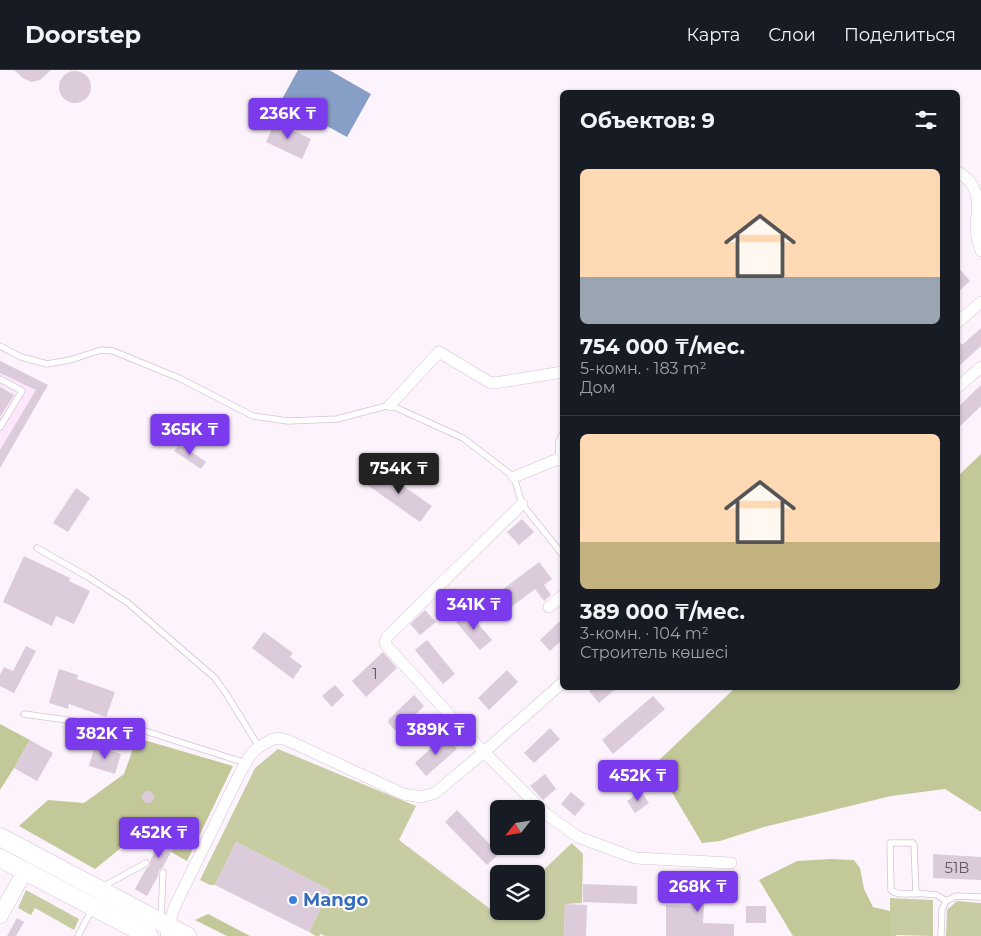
<!DOCTYPE html>
<html lang="ru">
<meta charset="utf-8">
<style>
body{margin:0;font-family:Montserrat,sans-serif;background:#242831;color:#f1f3f6;height:100vh;display:flex;flex-direction:column;font-size:19px;white-space:nowrap}
*{box-sizing:border-box;margin:0}
p{font-size:16px;color:#9ea1a6}
.icon{flex:none;width:28px;height:28px;fill:none;stroke:currentColor;stroke-width:2;stroke-linecap:round;stroke-linejoin:round}
.map{position:relative;flex:1;overflow:hidden}
.panel{position:absolute;left:560px;top:20px;width:400px;height:600px;display:flex;flex-direction:column;background:#171b24;border-radius:8px;box-shadow:0 1px 4px #0004}
.panel>*{flex:none}
.needle{width:32px;rotate:240deg}
.buttons{position:absolute;left:490px;top:730px;display:grid;gap:10px}
.buttons a{display:grid;place-items:center;width:55px;height:55px;border-radius:8px;background:#171b24;box-shadow:0 1px 4px #0004;font-size:25px}
.price{position:absolute;translate:-50% -42px;padding:0 11px;border-radius:5px;background:#7c3aed;color:#fff;font-size:16px;line-height:32px;filter:drop-shadow(0 1px 2px #0008)}
.price::after{content:'';position:absolute;left:50%;top:30px;width:15px;height:11px;margin-left:-8px;background:inherit;clip-path:polygon(0 0,100% 0,50% 100%)}
.price.active{background:#222;color:#fff}
ul{padding:0;list-style:none}
li{display:grid;align-content:center;gap:10px;height:265px;padding:0 20px}
li+li{border-top:1px solid #363941}
li span{display:grid;place-items:center;height:155px;border-radius:8px;color:#555}
li>.icon{margin-inline-start:auto}
span .icon{width:90px;height:90px;fill:#fffc;stroke-width:1}
li b{font-size:21px}
h2{display:flex;justify-content:space-between;align-items:center;height:60px;padding:0 20px;font-size:21px}
header{display:flex;align-items:center;gap:30px;box-sizing:border-box;height:70px;padding:0 25px;background:#171b24;border-bottom:1px solid #363941}
header strong{font-size:24px}
nav{display:flex;gap:28px;margin-inline-start:auto;font-size:18px}
.map>svg:first-child{display:block}
.built{fill:#fde7fd}
.green{fill:#c8cca3}
.forest{fill:#c3c899}
.water{fill:#879fc6}
.building{fill:#dbcbdb}
.lines{fill:none;stroke-linecap:round;stroke-linejoin:round}
.lane-casing{stroke:#d4c4d4;stroke-width:7}
.street-casing{stroke:#d4c4d4;stroke-width:12}
.secondary-casing{stroke:#d4c4d4;stroke-width:16}
.primary-casing{stroke:#d4c4d4;stroke-width:19}
.lane{stroke:#fff;stroke-width:5.5}
.street{stroke:#fff;stroke-width:11}
.secondary{stroke:#fff;stroke-width:15}
.primary{stroke:#fff;stroke-width:18}
.shop-dot{fill:#3f7fe0;stroke:#fff;stroke-width:2}
.labels{text-anchor:middle;stroke-width:4;stroke-linejoin:round;paint-order:stroke}
.number-label{font-size:15px;fill:#625a62}
.shop-label{font-size:18px;font-weight:bold;fill:#366cbe;stroke:#fff;text-anchor:start}
</style>
<header>
<strong>Doorstep</strong>
<nav><a>Карта</a><a>Слои</a><a>Поделиться</a></nav>
</header>
<div class="map">
<svg width="981" height="866" viewBox="0 0 981 866">
<rect width="100%" height="100%" fill="#fdf3fd"/>
<polygon class="built" points="0,290 48,315 0,394"/>
<g class="green">
<polygon points="278,679 416,736 399,770 497,844 500,841 536,841 536,807 572,773 583,784 582,833 565,834 564,866 325,866 321,864 319,866 316,866 309,862 330,820 236,772 215,815 210,815 200,810 255,698"/>
<polygon points="26,820 79,849 74,860 35,838 31,845 18,838"/>
<polygon points="890,828 933,830 933,866 896,865 896,866 890,866"/>
<polygon points="957,831 981,833 981,866 946,866 947,840"/>
</g>
<g class="forest">
<polygon points="981,384 981,742 945,719 891,726 764,757 720,771 702,773 655,694 735,618 958,618 958,406"/>
<polygon points="0,654 30,670 14,698 0,720"/>
<polygon points="137,668 233,696 187,791 171,782 183,760 171,752 158,775 138,764 95,799 19,756 48,730 84,733 124,704"/>
<polygon points="830,789 854,790 860,798 864,819 873,837 890,841 890,866 793,866 759,810 797,791"/>
<polygon points="208,844 250,866 227,866 195,850"/>
</g>
<polygon class="water" points="298,0 329,0 371,24 347,67 281,31"/>
<g class="building">
<polygon points="14,0 51,0 40,10 31,12 23,8"/>
<circle cx="75" cy="17" r="16"/>
<polygon points="275,52 311,69 302,89 266,72"/>
<polygon points="958,197 970,211 958,222"/>
<polygon points="981,258 981,276 958,297 958,270 962,275"/>
<polygon points="0,291 48,315 0,398 0,380 36,320 0,303"/>
<polygon points="981,315 981,336 958,358 958,337"/>
<polygon points="0,317 14,325 0,347"/>
<polygon points="180,374 206,392 201,399 174,381"/>
<polygon points="377,398 432,436 420,452 366,414"/>
<polygon points="76,418 90,428 68,462 53,453"/>
<polygon points="522,449 534,462 519,475 507,462"/>
<polygon points="24,486 70,508 69,511 90,521 74,554 56,546 52,556 3,532"/>
<polygon points="539,492 552,509 544,515 551,525 544,531 535,519 510,538 498,523"/>
<polygon points="425,540 436,552 420,565 410,554"/>
<polygon points="468,542 492,570 480,580 456,552"/>
<polygon points="562,549 562,570 550,581 540,570"/>
<polygon points="264,562 293,583 290,587 302,596 293,609 252,578"/>
<polygon points="427,570 455,604 443,614 415,580"/>
<polygon points="26,576 36,581 14,623 0,616 0,605 4,597 13,601"/>
<polygon points="383,582 397,598 366,627 352,611"/>
<polygon points="59,599 78,605 77,609 115,622 106,647 69,634 68,639 49,633"/>
<polygon points="507,600 518,612 489,640 478,628"/>
<polygon points="335,615 344,625 332,637 322,626"/>
<polygon points="593,618 617,618 599,633 589,621"/>
<polygon points="414,625 424,636 397,662 388,653 389,652 388,650"/>
<polygon points="653,626 665,639 613,684 602,670"/>
<polygon points="550,658 560,669 534,693 524,683"/>
<polygon points="445,665 457,679 426,706 415,693"/>
<polygon points="30,670 53,683 37,711 14,698"/>
<polygon points="95,676 121,684 115,704 89,696"/>
<polygon points="545,704 556,719 543,730 530,716"/>
<polygon points="641,721 649,733 635,743 627,731"/>
<circle cx="148" cy="727" r="6"/>
<polygon points="571,722 585,734 575,746 561,734"/>
<polygon points="457,740 499,784 487,795 445,752"/>
<polygon points="171,752 183,759 163,797 159,800 158,806 147,826 135,819 146,799 150,795 150,791"/>
<polygon points="236,772 330,820 309,862 215,815"/>
<polygon points="933,784 981,787 981,810 933,808"/>
<polygon points="583,814 637,816 637,834 583,832"/>
<polygon points="691,814 728,814 729,832 704,834 703,853 734,854 734,866 666,866 666,835 691,836"/>
<polygon points="565,834 587,835 586,866 564,866"/>
<rect x="746" y="836" width="20" height="17"/>
<polygon points="17,848 24,852 16,866 7,866"/>
</g>
<g class="lines">
<g class="lane-casing">
<g id="lane">
<polyline points="0,276 21,287 47,294 70,290 101,280 113,281 179,308 253,346 288,351 337,349 390,335 463,368 514,407 522,434 562,484"/>
<polyline points="0,309 22,321 0,357"/>
<polyline points="558,389 559,371 562,365"/>
<polyline points="37,478 88,507 128,533 215,608 227,625 259,677"/>
<polyline points="24,644 145,661 246,693"/>
<polyline points="102,817 146,793"/>
<path d="M917 824C909 823 897 826 891 820L890 773H913L914 775 916 823 937 825 946 831"/>
<polyline points="161,850 163,802"/>
<polyline points="78,866 92,839"/>
<polyline points="941,866 942,840 946,831 956,826 981,827"/>
</g>
</g>
<g class="street-casing">
<g id="street">
<path d="M958 102C963 104 966 108 970 112 981 126 977 140 976 157 976 165 979 174 981 181"/>
<polyline points="958,252 981,232"/>
<polyline points="958,317 981,297"/>
<polyline points="390,335 439,282 489,312 495,313 562,302"/>
<polyline points="514,407 558,389 562,391"/>
<polyline points="522,434 387,567 385,572 387,576 476,674 546,744 578,767 635,788 731,793"/>
<polyline points="549,537 562,526"/>
<polyline points="166,866 174,838 240,703 251,684 259,677 271,670 278,668 287,670 403,724 421,727 435,723 484,682 562,613"/>
</g>
</g>
<g class="secondary-casing">
<polyline id="secondary" points="0,846 25,801"/>
</g>
<g class="primary-casing">
<g id="primary">
<polyline points="0,767 187,866"/>
<polyline points="0,788 149,866"/>
</g>
</g>
<use href="#lane" class="lane"/>
<use href="#street" class="street"/>
<use href="#secondary" class="secondary"/>
<use href="#primary" class="primary"/>
</g>
<circle class="shop-dot" cx="293" cy="830" r="5"/>
<g class="labels">
<g class="number-label">
<text x="375" y="609">1</text>
<text x="957" y="803">51В</text>
</g>
<g class="shop-label">
<text x="303" y="836">Mango</text>
</g>
</g>
</svg>
<div class="buttons">
<a><svg class="needle" viewBox="-14 -14 28 28"><path d="M0-13l5 13h-10z" fill="#e53935"/><path d="M0 13l5-13h-10z" fill="#9ea1a6"/></svg></a>
<a><svg class="icon" aria-label="layers" viewBox="0 0 24 24"><path d="M12 4l9 5-9 5-9-5zM3 14l9 5 9-5"/></svg></a>
</div>
<b class="price" style="left:288px;top:70px">236K ₸</b>
<b class="price" style="left:190px;top:386px">365K ₸</b>
<b class="price active" style="left:399px;top:425px">754K ₸</b>
<b class="price" style="left:474px;top:561px">341K ₸</b>
<b class="price" style="left:436px;top:686px">389K ₸</b>
<b class="price" style="left:105px;top:690px">382K ₸</b>
<b class="price" style="left:638px;top:732px">452K ₸</b>
<b class="price" style="left:159px;top:789px">452K ₸</b>
<b class="price" style="left:698px;top:843px">268K ₸</b>
<section class="panel">
<h2>Объектов: 9<svg class="icon" aria-label="filters" viewBox="0 0 24 24"><path d="M4 7h16M4 17h16"/><circle cx="9" cy="7" r="2"/><circle cx="15" cy="17" r="2"/></svg></h2>
<ul>
<li><span style="background:linear-gradient(#ffd9b3 70%,#9aa5b1 0)"><svg class="icon" aria-label="home" viewBox="0 0 24 24"><path d="M3 11l9-7 9 7M6 9v11h12V9"/></svg></span><div><b>754 000 ₸/мес.</b><p>5-комн. · 183 m²</p><p>Дом</p></div></li>
<li><span style="background:linear-gradient(#ffd9b3 70%,#c2b280 0)"><svg class="icon" aria-label="home" viewBox="0 0 24 24"><path d="M3 11l9-7 9 7M6 9v11h12V9"/></svg></span><div><b>389 000 ₸/мес.</b><p>3-комн. · 104 m²</p><p>Строитель көшесі</p></div></li>
</ul>
</section>
</div>
